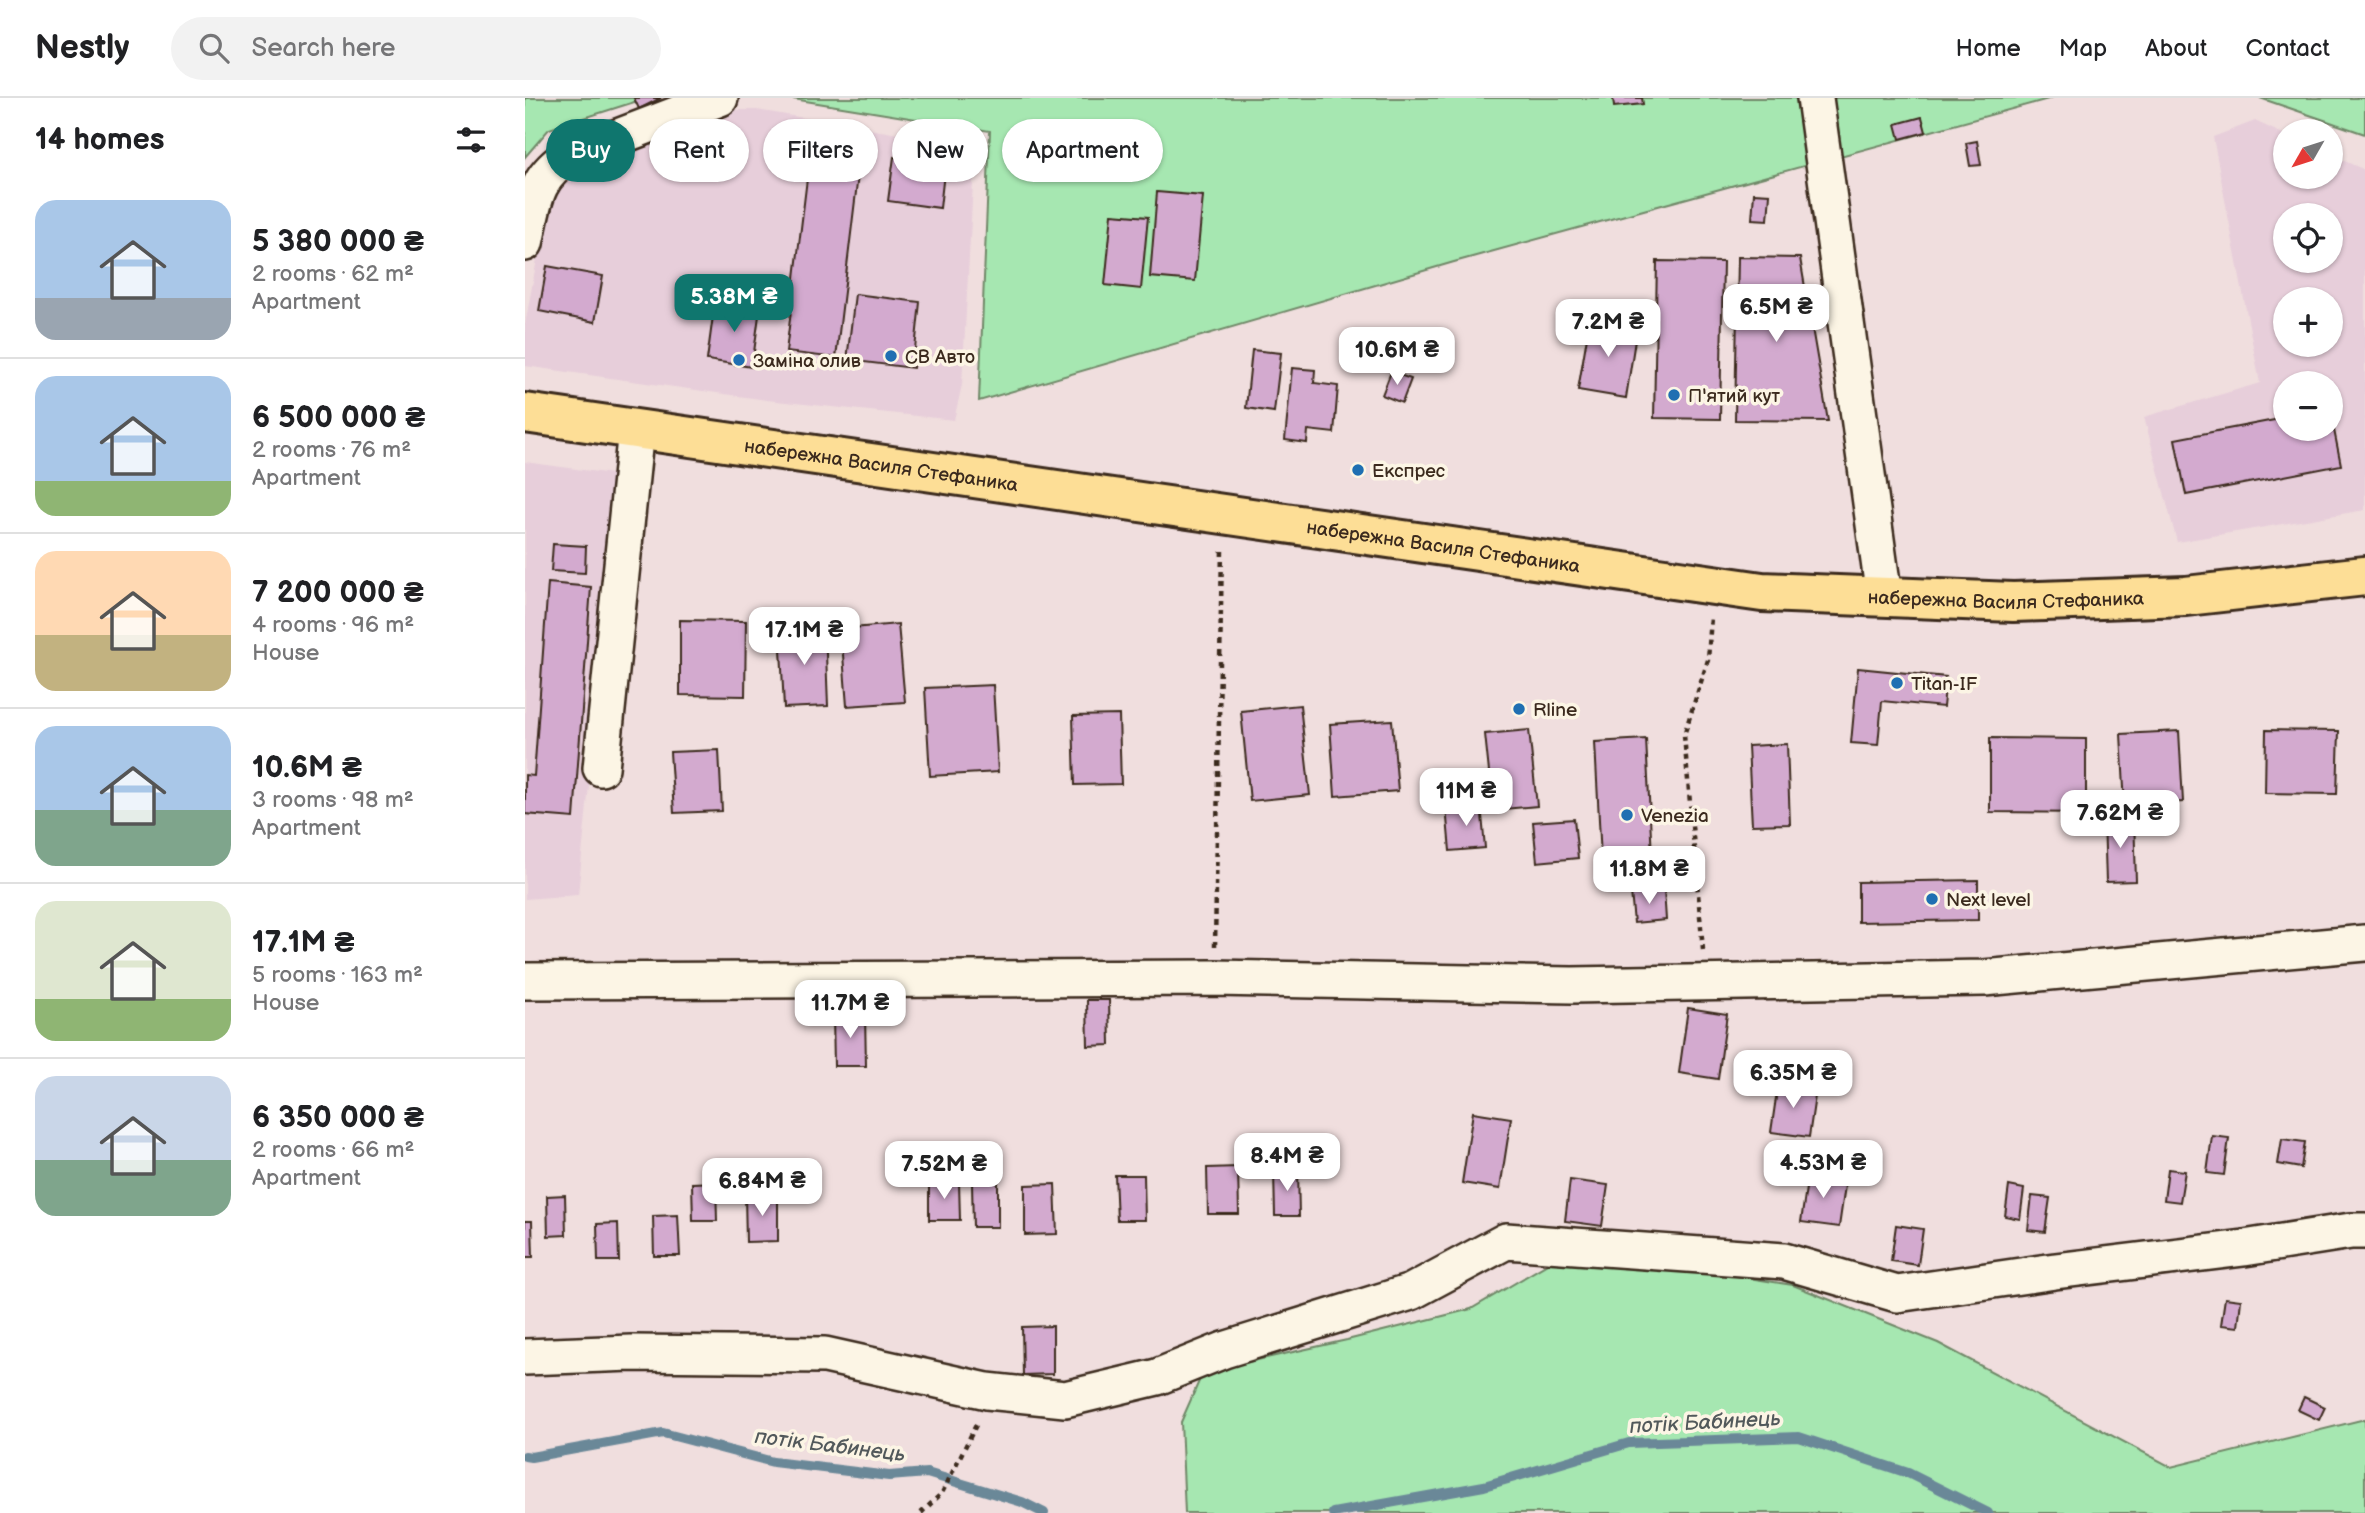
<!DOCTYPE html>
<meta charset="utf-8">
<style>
body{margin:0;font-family:"Balsamiq Sans",sans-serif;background:#f2f2f2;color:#202124;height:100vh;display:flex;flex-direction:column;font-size:26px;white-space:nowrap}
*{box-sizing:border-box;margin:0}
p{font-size:23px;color:#757577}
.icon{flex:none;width:38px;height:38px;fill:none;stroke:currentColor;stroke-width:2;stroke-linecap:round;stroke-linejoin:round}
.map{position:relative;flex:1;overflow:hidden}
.panel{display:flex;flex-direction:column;background:#fff;width:525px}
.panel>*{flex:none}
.top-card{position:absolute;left:21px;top:21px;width:665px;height:63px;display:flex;gap:14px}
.needle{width:46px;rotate:231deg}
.controls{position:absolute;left:1748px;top:21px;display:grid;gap:14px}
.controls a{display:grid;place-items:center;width:70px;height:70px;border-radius:50%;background:#fff;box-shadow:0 2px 5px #0004;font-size:35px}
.price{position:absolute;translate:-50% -60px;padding:0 16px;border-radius:14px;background:#fff;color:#222;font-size:23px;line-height:46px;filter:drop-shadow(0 2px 4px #0008)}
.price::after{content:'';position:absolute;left:50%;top:42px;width:21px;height:16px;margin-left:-10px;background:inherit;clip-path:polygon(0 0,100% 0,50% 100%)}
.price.selected{background:#0f766e;color:#fff}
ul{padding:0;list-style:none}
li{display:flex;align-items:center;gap:21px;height:175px;padding:0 35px}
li+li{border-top:2px solid #e0e0e0}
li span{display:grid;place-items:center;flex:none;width:196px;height:140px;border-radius:21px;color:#555}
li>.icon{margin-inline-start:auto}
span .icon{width:84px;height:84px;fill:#fffc;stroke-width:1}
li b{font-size:30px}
h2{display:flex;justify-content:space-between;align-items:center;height:84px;padding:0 35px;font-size:30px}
.pill{padding:0 24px;border-radius:32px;background:#fff;box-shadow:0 2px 5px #0004;font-size:24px;line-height:63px}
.pill.selected{background:#0f766e;color:#fff}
header{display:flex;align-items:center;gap:42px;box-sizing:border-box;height:98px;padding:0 35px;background:#fff;border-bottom:2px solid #e0e0e0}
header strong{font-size:33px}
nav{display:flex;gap:38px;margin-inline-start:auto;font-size:24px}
.search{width:490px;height:63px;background:#f2f2f2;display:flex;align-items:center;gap:18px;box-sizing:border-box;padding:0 24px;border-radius:38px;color:#757577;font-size:26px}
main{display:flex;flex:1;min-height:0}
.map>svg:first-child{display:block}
.built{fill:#e7ceda;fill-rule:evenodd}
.green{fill:#a6e7b1;stroke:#708868;stroke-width:2}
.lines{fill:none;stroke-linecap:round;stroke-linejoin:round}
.stream{stroke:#6a8898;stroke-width:10}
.building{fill:#d3aacf;stroke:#3b2a1e;stroke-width:2}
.minor-casing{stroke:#3b2a1e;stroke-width:40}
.major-casing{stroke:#3b2a1e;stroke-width:44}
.path{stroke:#3b2a1e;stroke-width:4.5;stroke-dasharray:5 5;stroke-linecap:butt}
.minor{stroke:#fcf5e5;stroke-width:35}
.major{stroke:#fdde96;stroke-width:38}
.poi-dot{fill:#1f6fb2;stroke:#fcf5e5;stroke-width:2.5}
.labels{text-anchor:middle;stroke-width:7;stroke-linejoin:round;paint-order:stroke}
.poi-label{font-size:19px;fill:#3b2a1e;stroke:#fcf5e5;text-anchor:start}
.street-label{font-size:19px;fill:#3b2a1e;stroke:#fcf5e5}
.water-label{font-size:21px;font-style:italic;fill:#52595b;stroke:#fcf5e5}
</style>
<header>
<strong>Nestly</strong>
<div class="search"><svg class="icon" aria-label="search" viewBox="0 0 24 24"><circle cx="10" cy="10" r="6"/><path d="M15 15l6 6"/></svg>Search here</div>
<nav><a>Home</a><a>Map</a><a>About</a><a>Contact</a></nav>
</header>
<main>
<section class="panel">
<h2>14 homes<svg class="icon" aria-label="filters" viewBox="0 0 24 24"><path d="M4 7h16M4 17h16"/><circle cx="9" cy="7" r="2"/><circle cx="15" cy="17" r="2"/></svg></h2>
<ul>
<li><span style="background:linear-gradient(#a9c7e8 70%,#9aa5b1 0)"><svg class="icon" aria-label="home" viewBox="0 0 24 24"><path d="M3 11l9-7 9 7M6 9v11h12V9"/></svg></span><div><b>5 380 000 ₴</b><p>2 rooms · 62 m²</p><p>Apartment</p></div></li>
<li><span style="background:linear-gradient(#a9c7e8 75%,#8fb573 0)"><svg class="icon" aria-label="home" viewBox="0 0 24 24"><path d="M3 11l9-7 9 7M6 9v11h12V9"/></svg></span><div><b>6 500 000 ₴</b><p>2 rooms · 76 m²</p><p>Apartment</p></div></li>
<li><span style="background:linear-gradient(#ffd9b3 60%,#c2b280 0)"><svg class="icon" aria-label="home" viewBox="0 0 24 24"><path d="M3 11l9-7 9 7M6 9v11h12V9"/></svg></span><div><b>7 200 000 ₴</b><p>4 rooms · 96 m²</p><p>House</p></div></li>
<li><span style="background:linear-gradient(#a9c7e8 60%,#7fa58c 0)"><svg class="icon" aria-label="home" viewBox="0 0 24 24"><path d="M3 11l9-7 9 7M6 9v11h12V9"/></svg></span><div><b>10.6M ₴</b><p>3 rooms · 98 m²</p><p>Apartment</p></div></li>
<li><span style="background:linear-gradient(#dfe7d0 70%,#8fb573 0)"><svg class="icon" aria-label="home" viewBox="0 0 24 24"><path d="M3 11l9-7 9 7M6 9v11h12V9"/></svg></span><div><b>17.1M ₴</b><p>5 rooms · 163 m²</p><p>House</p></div></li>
<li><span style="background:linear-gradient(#c9d6e8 60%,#7fa58c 0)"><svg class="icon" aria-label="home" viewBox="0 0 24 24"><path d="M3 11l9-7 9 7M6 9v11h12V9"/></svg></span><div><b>6 350 000 ₴</b><p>2 rooms · 66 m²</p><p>Apartment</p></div></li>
</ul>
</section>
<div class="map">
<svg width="1840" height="1415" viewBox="0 0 1840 1415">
<rect width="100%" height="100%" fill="#f0dede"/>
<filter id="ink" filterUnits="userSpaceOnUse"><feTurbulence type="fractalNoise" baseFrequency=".0143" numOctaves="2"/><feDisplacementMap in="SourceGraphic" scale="14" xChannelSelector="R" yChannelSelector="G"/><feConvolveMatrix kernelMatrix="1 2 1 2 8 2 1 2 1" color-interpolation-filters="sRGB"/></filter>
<g filter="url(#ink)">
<g class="built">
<polygon points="196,12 232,12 450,49 437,287 429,322 242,302 0,268 0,227 26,84"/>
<path d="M1730 23 1760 37V79H1806V57L1840 72V412L1652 444 1619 319 1735 285 1688 39ZM1760 117H1806V163H1760ZM1760 201H1806V247H1760ZM1760 285H1806V331H1760Z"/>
<polygon points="0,364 95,377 53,797 0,801"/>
</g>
<g class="green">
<polygon points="0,0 122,0 24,31 0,59"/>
<polygon points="262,0 1527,0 929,164 454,303 465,33"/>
<polygon points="1735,0 1840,0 1840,36"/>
<polygon points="1046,1152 1268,1187 1413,1245 1646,1369 1840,1321 1840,1415 660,1415 656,1324 678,1274 822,1242 946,1211"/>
</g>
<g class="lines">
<g class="stream">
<polyline points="0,1358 6,1359 138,1335 248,1364 364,1378 402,1375 497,1404 519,1415"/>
<polyline points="808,1415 959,1388 1104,1345 1274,1339 1383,1375 1463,1415"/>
</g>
</g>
<g class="building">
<polygon points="109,0 136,0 114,11"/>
<polygon points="1088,0 1117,0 1118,6 1089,9"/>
<polygon points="1397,19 1401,34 1375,41 1371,26"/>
<polygon points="1452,43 1456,67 1445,68 1441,45"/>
<polygon points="369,59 420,66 415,110 363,103"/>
<polygon points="284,64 334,69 311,260 261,254"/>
<polygon points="632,94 678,98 670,183 625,179"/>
<polygon points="1229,95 1245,96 1243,122 1227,121"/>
<polygon points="587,116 623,119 616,191 580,187"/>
<polygon points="1213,159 1275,160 1303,323 1210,322"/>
<polygon points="1132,163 1198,164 1195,321 1129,320"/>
<polygon points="22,168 78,178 70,224 14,213"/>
<polygon points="330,196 395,204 388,270 322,262"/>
<polygon points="190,203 235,210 227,269 182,262"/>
<polygon points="1065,221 1112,229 1101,300 1053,292"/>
<polygon points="727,252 756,255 749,314 721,310"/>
<polygon points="767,270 790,272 789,285 813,288 809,335 783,332 782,345 760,342"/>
<polygon points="866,274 886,281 877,305 857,297"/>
<polygon points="1806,317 1816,367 1661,397 1650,341 1760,320 1760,331 1806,331"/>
<polygon points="28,446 61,448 60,475 26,473"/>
<polygon points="23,485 66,489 49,720 0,716 0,677 9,678"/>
<polygon points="155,522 221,523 220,598 155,597"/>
<polygon points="373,526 380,604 322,608 316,531"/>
<polygon points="300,529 303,608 259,610 255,531"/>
<polygon points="1333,570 1421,579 1418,609 1357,603 1353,647 1326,645"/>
<polygon points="468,587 473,674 405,678 400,590"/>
<polygon points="775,607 785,697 725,703 716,613"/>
<polygon points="594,617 596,686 550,687 548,618"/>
<polygon points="867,622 873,693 810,698 805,626"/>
<polygon points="1004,632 1012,708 968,712 960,636"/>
<polygon points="1741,632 1814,633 1812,696 1740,695"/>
<polygon points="1654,633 1658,704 1600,708 1596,636"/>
<polygon points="1465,640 1561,641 1561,715 1465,714"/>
<polygon points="1121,641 1127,758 1076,761 1070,644"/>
<polygon points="1262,646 1265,726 1227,727 1223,648"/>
<polygon points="194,652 197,713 149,715 145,654"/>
<polygon points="956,706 960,750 925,753 921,709"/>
<polygon points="1609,719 1611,783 1581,784 1579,720"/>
<polygon points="1049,721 1053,760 1012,764 1008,724"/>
<polygon points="1453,782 1453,822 1333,824 1333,784"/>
<polygon points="1139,791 1141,822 1109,825 1106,794"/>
<polygon points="562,902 584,902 585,947 563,948"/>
<polygon points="1163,910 1202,916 1193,981 1154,975"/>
<polygon points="340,916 341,968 309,968 308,917"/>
<polygon points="1253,986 1291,991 1284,1039 1246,1034"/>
<polygon points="948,1014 986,1020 975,1091 937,1085"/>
<polygon points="1687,1038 1704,1040 1699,1077 1682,1075"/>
<polygon points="1757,1041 1780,1044 1776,1070 1753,1066"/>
<polygon points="713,1069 714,1116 683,1116 682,1070"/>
<polygon points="773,1071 774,1118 750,1118 749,1072"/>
<polygon points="1643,1071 1660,1073 1655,1104 1639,1102"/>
<polygon points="1283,1076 1321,1081 1314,1129 1276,1124"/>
<polygon points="590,1077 619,1077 620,1122 592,1122"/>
<polygon points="1045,1082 1083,1087 1077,1128 1040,1123"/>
<polygon points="191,1084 192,1123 168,1123 167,1085"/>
<polygon points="404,1084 434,1084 435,1122 404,1122"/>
<polygon points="473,1084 473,1129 448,1129 447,1085"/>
<polygon points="530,1086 532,1136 500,1137 500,1087"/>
<polygon points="1484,1088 1499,1091 1495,1121 1480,1118"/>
<polygon points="253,1096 253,1143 221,1144 220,1097"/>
<polygon points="40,1097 41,1137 23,1138 22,1098"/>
<polygon points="1507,1098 1525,1100 1520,1134 1503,1132"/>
<polygon points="153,1117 155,1158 129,1158 128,1118"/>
<polygon points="0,1123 7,1123 8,1159 0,1159"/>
<polygon points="93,1125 94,1163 73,1163 72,1126"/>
<polygon points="1371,1127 1398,1131 1393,1167 1366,1163"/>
<polygon points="1700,1200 1716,1202 1713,1229 1696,1227"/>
<polygon points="528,1228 528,1276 498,1277 497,1229"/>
<polygon points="1779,1299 1800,1309 1794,1322 1773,1312"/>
</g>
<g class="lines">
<g class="minor-casing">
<g id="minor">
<polyline points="1290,0 1359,499"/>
<path d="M0 145C9 106 8 79 46 57L195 0"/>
<polyline points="76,670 111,331"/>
<polyline points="0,883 689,880 1047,887 1459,880 1840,845"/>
<polyline points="0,1259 107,1255 300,1257 462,1293 540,1301 632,1279 699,1252 886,1194 981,1143 1259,1163 1372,1196 1530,1173 1719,1150 1826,1133 1840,1133"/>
</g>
</g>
<g class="major-casing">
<g id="major">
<path id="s1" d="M0 315 1237 494 1488 504 1661 498 1840 478"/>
</g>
</g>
<g class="path">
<polyline points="690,848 697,451"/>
<polyline points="1178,852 1159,637 1183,562 1186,519"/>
<polyline points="396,1415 417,1395 452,1325"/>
</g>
<use href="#minor" class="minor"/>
<use href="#major" class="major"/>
</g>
</g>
<g class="poi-dot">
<circle cx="366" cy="258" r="7"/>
<circle cx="214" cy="262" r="7"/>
<circle cx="1149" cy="297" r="7"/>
<circle cx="833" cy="372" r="7"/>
<circle cx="1372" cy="585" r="7"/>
<circle cx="994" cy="611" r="7"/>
<circle cx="1102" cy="717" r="7"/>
<circle cx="1407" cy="801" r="7"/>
</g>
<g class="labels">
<g class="poi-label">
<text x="380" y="265">СВ Авто</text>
<text x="228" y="269">Заміна олив</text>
<text x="1163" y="304">П'ятий кут</text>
<text x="847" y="379">Експрес</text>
<text x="1386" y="592">Titan-IF</text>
<text x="1008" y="618">Rline</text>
<text x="1116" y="724">Venezia</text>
<text x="1421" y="808">Next level</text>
</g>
<g class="street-label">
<text dy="7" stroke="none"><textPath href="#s1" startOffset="360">набережна Василя Стефаника</textPath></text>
<text dy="7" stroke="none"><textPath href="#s1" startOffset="928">набережна Василя Стефаника</textPath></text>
<text dy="7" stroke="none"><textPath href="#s1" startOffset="1494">набережна Василя Стефаника</textPath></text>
</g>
<g class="water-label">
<text transform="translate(1180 1324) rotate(-3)" y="7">потік Бабинець</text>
<text transform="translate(305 1347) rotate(7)" y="7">потік Бабинець</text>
</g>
</g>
</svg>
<div class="controls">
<a><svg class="needle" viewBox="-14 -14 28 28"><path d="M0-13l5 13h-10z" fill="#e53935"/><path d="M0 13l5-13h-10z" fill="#757577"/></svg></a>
<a><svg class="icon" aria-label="locate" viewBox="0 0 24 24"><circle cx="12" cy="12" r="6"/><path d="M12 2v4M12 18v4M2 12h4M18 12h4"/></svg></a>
<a>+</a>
<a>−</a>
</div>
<b class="price selected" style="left:209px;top:236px">5.38M ₴</b>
<b class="price" style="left:1251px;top:246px">6.5M ₴</b>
<b class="price" style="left:1083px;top:261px">7.2M ₴</b>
<b class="price" style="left:872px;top:289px">10.6M ₴</b>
<b class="price" style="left:279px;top:569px">17.1M ₴</b>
<b class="price" style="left:941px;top:730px">11M ₴</b>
<b class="price" style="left:1595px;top:752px">7.62M ₴</b>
<b class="price" style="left:1124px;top:808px">11.8M ₴</b>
<b class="price" style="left:325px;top:942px">11.7M ₴</b>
<b class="price" style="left:1268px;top:1012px">6.35M ₴</b>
<b class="price" style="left:762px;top:1095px">8.4M ₴</b>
<b class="price" style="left:1298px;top:1102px">4.53M ₴</b>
<b class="price" style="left:419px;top:1103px">7.52M ₴</b>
<b class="price" style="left:237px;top:1120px">6.84M ₴</b>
<div class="top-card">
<a class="pill selected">Buy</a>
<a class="pill">Rent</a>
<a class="pill">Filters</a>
<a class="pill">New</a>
<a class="pill">Apartment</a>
</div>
</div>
</main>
